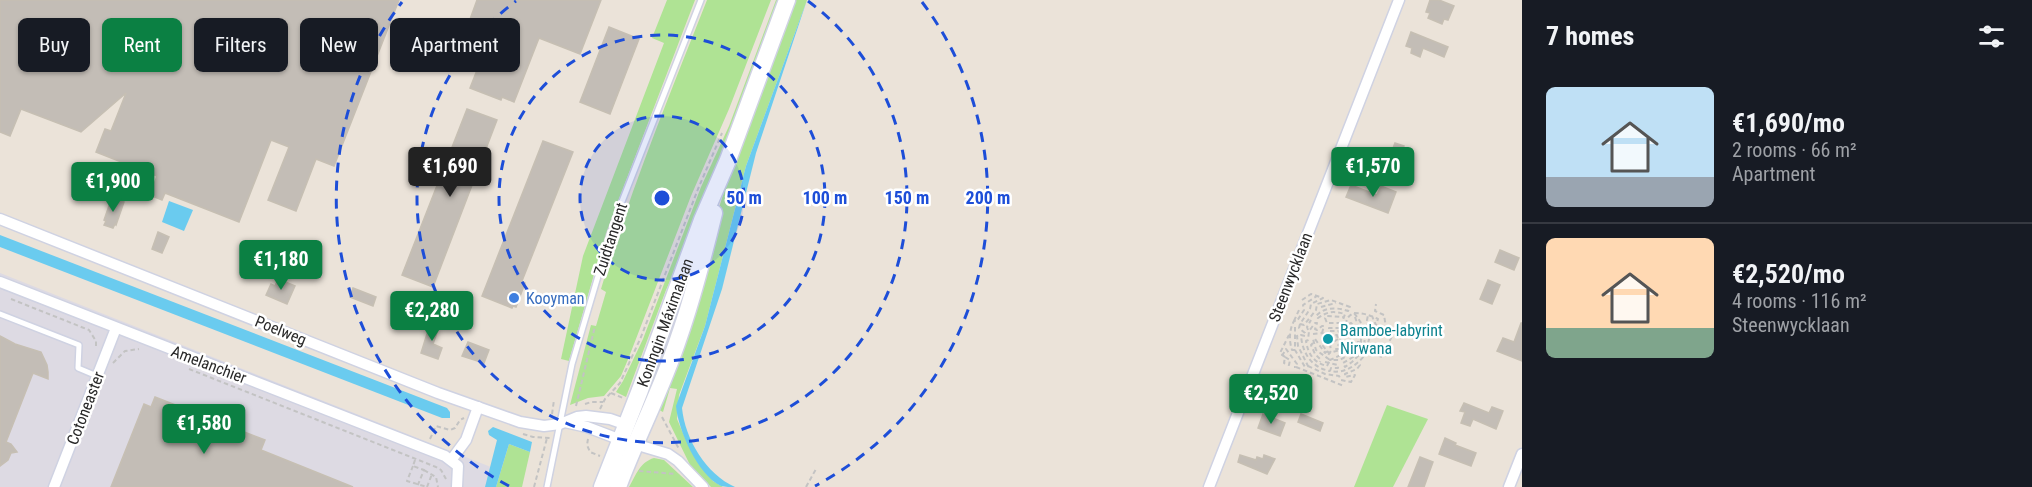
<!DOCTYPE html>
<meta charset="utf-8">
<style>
body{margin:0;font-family:"Roboto Condensed",sans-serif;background:#242831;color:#f1f3f6;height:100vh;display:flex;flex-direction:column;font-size:22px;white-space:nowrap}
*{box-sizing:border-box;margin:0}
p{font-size:20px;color:#9ea1a6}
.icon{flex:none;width:33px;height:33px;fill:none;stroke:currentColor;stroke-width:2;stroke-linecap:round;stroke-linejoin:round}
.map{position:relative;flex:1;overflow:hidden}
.panel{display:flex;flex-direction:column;background:#171b24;width:510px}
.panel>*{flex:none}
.guide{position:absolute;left:18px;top:18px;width:570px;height:54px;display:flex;gap:12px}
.price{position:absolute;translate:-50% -51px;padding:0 14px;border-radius:6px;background:#0b8043;color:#fff;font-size:20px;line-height:39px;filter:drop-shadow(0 2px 3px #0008)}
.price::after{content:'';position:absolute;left:50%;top:36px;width:18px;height:14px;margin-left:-9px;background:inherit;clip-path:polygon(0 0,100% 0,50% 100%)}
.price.current{background:#222;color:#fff}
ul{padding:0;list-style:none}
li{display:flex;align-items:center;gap:18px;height:150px;padding:0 24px}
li+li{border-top:2px solid #363941}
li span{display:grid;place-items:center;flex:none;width:168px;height:120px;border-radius:9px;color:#555}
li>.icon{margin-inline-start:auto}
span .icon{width:72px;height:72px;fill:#fffc;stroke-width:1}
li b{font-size:26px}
h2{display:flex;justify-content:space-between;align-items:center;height:72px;padding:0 24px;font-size:26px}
.chip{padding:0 21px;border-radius:9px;background:#171b24;box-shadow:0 2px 4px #0004;font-size:21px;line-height:54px}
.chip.current{background:#0b8043;color:#fff}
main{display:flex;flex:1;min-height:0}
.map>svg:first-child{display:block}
.industrial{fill:#dddae3}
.green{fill:#afe394}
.water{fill:#6acbef}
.building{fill:#c3bdb6;stroke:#c6bfb3;stroke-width:1.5}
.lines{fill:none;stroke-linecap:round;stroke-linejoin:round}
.service-casing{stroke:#cfd2e2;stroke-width:8}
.minor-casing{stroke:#cfd2e2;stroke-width:13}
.secondary-casing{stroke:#cfd2e2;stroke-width:19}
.path{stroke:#c3c3c3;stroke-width:2;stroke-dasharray:4.5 3;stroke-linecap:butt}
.service{stroke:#fff;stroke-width:5}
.minor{stroke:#fff;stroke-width:10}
.secondary{stroke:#fff;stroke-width:16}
.ring{fill:none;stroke:#1d4ed8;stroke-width:3;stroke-dasharray:10 8}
.shop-dot{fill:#3f7fe0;stroke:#fff;stroke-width:2}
.culture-dot{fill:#0f9aa8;stroke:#fff;stroke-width:2}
.labels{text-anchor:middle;stroke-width:5;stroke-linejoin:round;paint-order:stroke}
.street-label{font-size:16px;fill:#282828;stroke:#fff}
.shop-label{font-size:16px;fill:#366cbe;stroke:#fff;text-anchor:start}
.culture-label{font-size:16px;fill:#0d838f;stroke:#fff;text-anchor:start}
.centre{fill:#1d4ed8;stroke:#fff;stroke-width:3}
.ring-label{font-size:18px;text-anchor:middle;font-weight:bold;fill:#1d4ed8;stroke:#fff;stroke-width:5;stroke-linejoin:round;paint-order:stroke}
</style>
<main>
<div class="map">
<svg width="1522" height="487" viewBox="0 0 1522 487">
<rect width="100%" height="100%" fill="#ebe3d9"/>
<polygon class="industrial" points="0,273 501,471 497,487 0,487"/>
<g class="green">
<polygon points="667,0 695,0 606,233 569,361 561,359 583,256 664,43 652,38"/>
<path d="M707 0H771L729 109 691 196 629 357 621 376 604 396 588 398 570 405 591 325 596 326 606 292 601 289C630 191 669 96 707 0Z"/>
<polygon points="776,0 780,0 693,233 666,290 626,397 616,392 623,381 643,339 701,187 729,126"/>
<polygon points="793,0 807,0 746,166 705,326 679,395 677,419 688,445 713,481 723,487 711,487 691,467 669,422 677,389 670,388 663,412 655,408 737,151"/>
<polygon points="1387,405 1428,419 1393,487 1354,487"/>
<polygon points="509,444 530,452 522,487 496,487"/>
<path d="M654 458 664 460 693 487H629C636 475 640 462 654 458Z"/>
</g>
<g class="water">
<path d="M807 0 756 153 722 289 682 408C685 439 706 474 735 487 730 487 726 487 721 486 698 475 678 430 676 406L705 326 746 166Z"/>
<polygon points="169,201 193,210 184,231 162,222"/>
<polygon points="0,235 447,408 450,412 450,418 442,418 0,247"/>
<polygon points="493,427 532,442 530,452 509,444 496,487 485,487 497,440 489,435 488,431"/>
</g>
<g class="building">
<polygon points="0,0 399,0 334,166 316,159 296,211 268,200 289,147 271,140 239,222 165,193 162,200 150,195 157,176 96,152 105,129 111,131 126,93 81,132 21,109 10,136 0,132"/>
<polygon points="477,0 601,0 580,54 539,38 514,102 502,97 501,100 470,88 488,42 465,33"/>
<polygon points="1430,0 1439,0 1454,6 1448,20 1444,19 1442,24 1428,18 1430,13 1426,12"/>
<polygon points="609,27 639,39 610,114 580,102"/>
<polygon points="1411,32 1448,47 1444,57 1423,48 1420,57 1411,53 1412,48 1406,46"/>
<polygon points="467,109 497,120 433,287 402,275"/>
<polygon points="543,141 573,152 522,281 525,283 516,307 513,306 512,308 482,296"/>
<polygon points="1395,143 1404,146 1397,165 1392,163 1389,169 1385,168 1382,176 1359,165 1364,151 1381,158 1383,154 1390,156"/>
<polygon points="1351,185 1377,195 1381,186 1396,192 1388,213 1346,197"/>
<polygon points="112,197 124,202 116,225 115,224 113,228 104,225 106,221 104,220"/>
<polygon points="158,232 169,237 162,253 152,249"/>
<polygon points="1500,250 1519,258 1514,270 1495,262"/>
<polygon points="278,279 295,286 287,304 266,295 271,284 275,286"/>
<polygon points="1488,280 1500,285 1492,304 1480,299"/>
<polygon points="353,288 376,297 373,306 350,297"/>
<polygon points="431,321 440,324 433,344 442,348 438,359 421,353"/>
<polygon points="1521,323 1522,323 1522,361 1497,351 1503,338 1514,342"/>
<polygon points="0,336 15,344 41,352 47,365 48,372 48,379 33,373 6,442 11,444 17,452 11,453 8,460 0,466"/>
<polygon points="468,342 489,350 484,363 462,356"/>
<polygon points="155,397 265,440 261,450 353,487 111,487 144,404 151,407"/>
<polygon points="1464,403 1489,413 1492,407 1503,411 1496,429 1473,419 1470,426 1461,423 1465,412 1460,411"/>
<polygon points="1263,414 1285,423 1280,436 1258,428"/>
<polygon points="1301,414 1323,423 1320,431 1298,422"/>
<polygon points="1445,438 1456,443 1455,445 1476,453 1471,466 1439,454"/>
<polygon points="1240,455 1256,460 1257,457 1263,459 1264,455 1275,459 1267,474 1238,462"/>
<polygon points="1420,457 1433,462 1424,487 1408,487"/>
</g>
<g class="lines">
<g class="service-casing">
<g id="service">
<polyline points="0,314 79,345 78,368 97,376"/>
<polyline points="547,487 572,364 604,256 621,204 701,0"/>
</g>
</g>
<g class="minor-casing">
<g id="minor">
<polyline points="0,219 438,393 520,422 544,426 560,424 577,417 586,416 610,419 627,425 628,428"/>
<polyline points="0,282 445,456 458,466 457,487"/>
<polyline points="565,422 587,427 621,440 668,454 678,461 703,487"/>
<polyline points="452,459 466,440 478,407"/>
<polyline points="54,487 116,328"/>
<polyline points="1209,487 1399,0"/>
<polyline points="1509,487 1522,454"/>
</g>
</g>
<g class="secondary-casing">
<g id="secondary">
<path id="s1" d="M602 487 640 390 702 220 728 160 787 0"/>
<path d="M618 487C637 436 662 389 679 337 693 297 704 254 714 213"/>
</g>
</g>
<g class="path">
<polyline points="11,299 89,330 96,341 96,349"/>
<path d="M1302 300 1311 294 1323 298 1311 304 1310 309 1300 324 1304 325 1316 310 1317 304 1331 300 1350 307 1348 311C1336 307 1324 307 1316 316L1318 318C1328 311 1334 311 1345 314L1340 328 1347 332C1345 324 1345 317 1354 313 1362 323 1367 331 1364 344L1358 342 1357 347 1382 357 1392 336 1387 334 1384 315 1375 311 1376 304"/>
<polyline points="1321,307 1336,303"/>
<path d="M1354 313C1363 313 1370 315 1378 319L1376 325 1372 316"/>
<polyline points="1355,317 1361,335 1361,343"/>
<polyline points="1294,321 1299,310"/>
<polyline points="1341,323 1327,323 1325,318 1327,316 1343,317"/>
<path d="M1300 324 1299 328 1305 333V336L1301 335C1302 353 1312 368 1330 371"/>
<polyline points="1349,324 1351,323 1356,329 1358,342"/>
<polyline points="1295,327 1295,350 1305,367 1308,366 1298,346 1297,336 1301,335"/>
<polyline points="1340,328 1329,328 1329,331 1338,331 1345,337"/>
<polyline points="1308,330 1307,327 1311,320"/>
<polyline points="1347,332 1352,337 1353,335 1352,330"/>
<path d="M1322 333 1324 326H1322L1317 330 1315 329 1317 323H1315L1309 331 1308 340 1306 341C1308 354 1314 363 1327 366L1330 360 1316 350 1313 339H1315L1325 353 1327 351 1323 346 1322 339 1327 345"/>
<polyline points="1313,334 1322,333 1332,336"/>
<polyline points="1324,339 1330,344 1331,351 1326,358"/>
<polyline points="1338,339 1335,341 1332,341 1332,336 1337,335 1338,339 1348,343 1350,347 1353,345"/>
<polyline points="1313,343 1311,345 1315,354 1321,360 1320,362"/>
<path d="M1295 350H1292C1289 341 1289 330 1294 321H1297L1304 310 1303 305 1317 296"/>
<polyline points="1366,350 1370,336 1367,320 1368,315"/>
<polyline points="1327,351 1329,353 1344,349 1336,349 1339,344"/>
<polyline points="1282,356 1286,349 1297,364 1296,367 1294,367"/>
<polyline points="1285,357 1290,360 1289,365 1284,363 1285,357 1280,353 1289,335"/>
<path d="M1325 362 1338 365V368H1331L1330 371C1344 374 1356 366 1365 355L1361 353 1352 362 1345 367 1343 363 1353 357 1356 352H1353L1340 360H1330L1347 352 1344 349"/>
<polyline points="113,363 125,351 139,349"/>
<polyline points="1308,366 1325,374 1339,376 1341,380 1351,382 1355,375 1345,377 1345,374 1357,369 1360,365 1358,364"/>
<polyline points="1296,367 1344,386"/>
<polyline points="189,369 436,467 441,470 446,479"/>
<polyline points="611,393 623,398"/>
<polyline points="585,404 591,402 603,402"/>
<polyline points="576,406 595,326"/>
<polyline points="600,409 605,399 620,383 641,337 698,189 722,133"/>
<polyline points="552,414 554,400"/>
<polyline points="662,417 679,449"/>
<polyline points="523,434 533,437 550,438"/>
<polyline points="430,439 436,426 450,430 455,428 460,420 464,418"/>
<polyline points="588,439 587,445 590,452 600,456"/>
<polyline points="415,460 413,466 424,470 417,487"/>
<polyline points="413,466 407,481 427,487"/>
<polyline points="424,470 436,477 438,487"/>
<polyline points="639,471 675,474"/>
<polyline points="427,487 432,474"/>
<polyline points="534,487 547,438"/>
<polyline points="806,487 816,469"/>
</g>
<use href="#service" class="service"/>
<use href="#minor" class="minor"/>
<use href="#secondary" class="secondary"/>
</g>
<circle cx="662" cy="198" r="82" fill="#1d4ed8" fill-opacity=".12"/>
<g class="ring">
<circle cx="662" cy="198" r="82"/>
<circle cx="662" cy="198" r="163"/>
<path d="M808 1A245 245 0 1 1 516 1"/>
<path d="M509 486A326 326 0 0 1 402 2M922 2A326 326 0 0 1 815 486"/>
</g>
<circle class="shop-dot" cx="514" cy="298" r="6"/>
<circle class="culture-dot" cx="1328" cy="339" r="6"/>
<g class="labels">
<g class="street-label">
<text transform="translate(610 239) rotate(-72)" y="6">Zuidtangent</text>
<text transform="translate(1290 277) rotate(-69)" y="6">Steenwycklaan</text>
<text dy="6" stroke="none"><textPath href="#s1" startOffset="176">Koningin Máximalaan</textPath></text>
<text transform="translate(281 330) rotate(22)" y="6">Poelweg</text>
<text transform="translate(209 364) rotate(21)" y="6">Amelanchier</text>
<text transform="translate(85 408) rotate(-69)" y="6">Cotoneaster</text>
</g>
<g class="shop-label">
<text x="526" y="304">Kooyman</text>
</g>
<g class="culture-label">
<text x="1340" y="336">Bamboe-labyrint<tspan x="1340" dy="18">Nirwana</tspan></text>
</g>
</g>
<circle cx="662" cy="198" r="9" class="centre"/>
<g class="ring-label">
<text x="744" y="204">50 m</text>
<text x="825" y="204">100 m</text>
<text x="907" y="204">150 m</text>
<text x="988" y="204">200 m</text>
</g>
</svg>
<b class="price current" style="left:450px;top:198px">€1,690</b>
<b class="price" style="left:1373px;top:198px">€1,570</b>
<b class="price" style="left:113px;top:213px">€1,900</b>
<b class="price" style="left:281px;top:291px">€1,180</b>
<b class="price" style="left:432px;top:342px">€2,280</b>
<b class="price" style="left:1271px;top:425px">€2,520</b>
<b class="price" style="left:204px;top:455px">€1,580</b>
<div class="guide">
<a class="chip">Buy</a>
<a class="chip current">Rent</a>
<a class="chip">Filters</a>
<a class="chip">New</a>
<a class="chip">Apartment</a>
</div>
</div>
<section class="panel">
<h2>7 homes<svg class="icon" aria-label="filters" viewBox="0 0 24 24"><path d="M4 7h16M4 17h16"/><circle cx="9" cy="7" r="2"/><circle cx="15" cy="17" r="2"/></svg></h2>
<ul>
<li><span style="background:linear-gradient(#bfe0f5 75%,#9aa5b1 0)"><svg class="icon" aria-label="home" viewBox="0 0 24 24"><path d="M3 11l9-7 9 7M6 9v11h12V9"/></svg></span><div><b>€1,690/mo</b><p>2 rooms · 66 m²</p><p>Apartment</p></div></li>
<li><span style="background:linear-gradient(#ffd9b3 75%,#7fa58c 0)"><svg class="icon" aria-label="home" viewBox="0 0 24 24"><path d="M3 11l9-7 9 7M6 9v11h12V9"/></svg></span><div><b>€2,520/mo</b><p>4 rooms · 116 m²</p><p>Steenwycklaan</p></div></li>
</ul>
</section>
</main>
